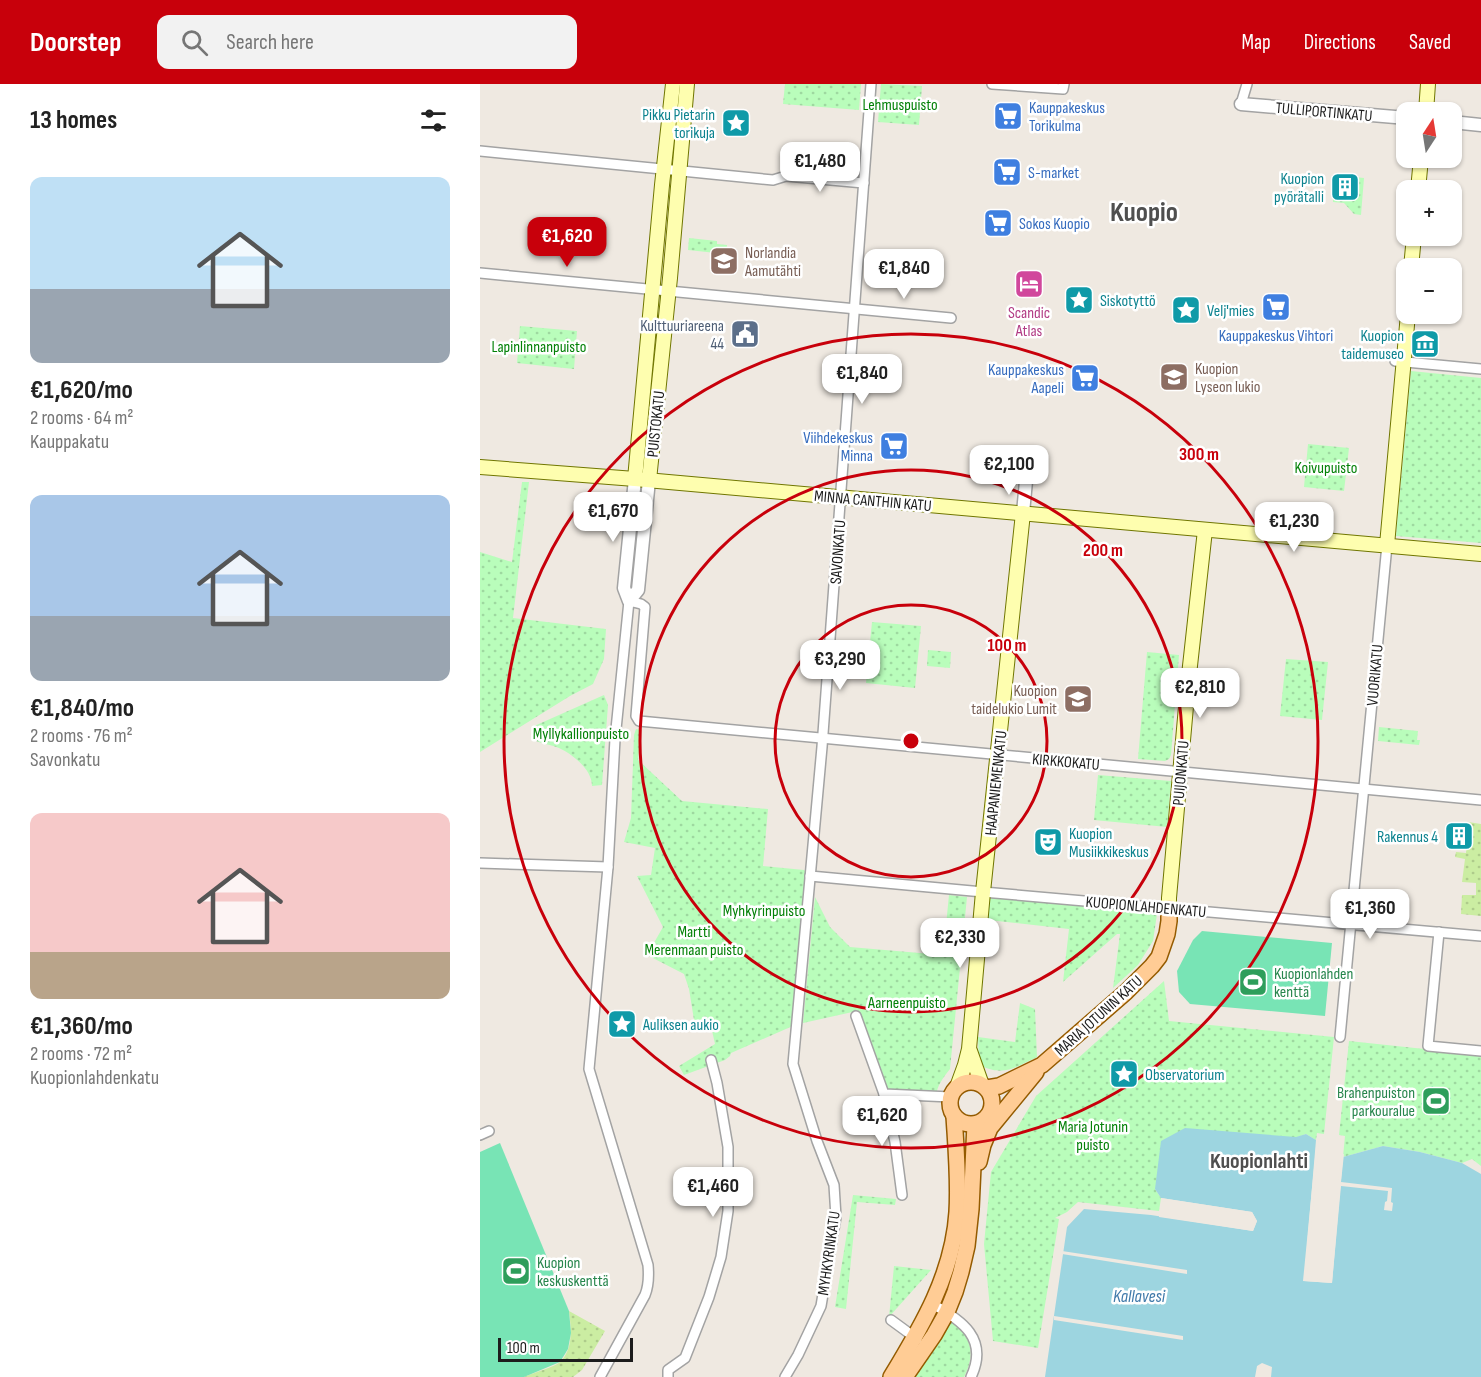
<!DOCTYPE html>
<meta charset="utf-8">
<style>
body{margin:0;font-family:"Sofia Sans Condensed",sans-serif;background:#f2f2f2;color:#222;height:100vh;display:flex;flex-direction:column;font-size:22px;white-space:nowrap}
*{box-sizing:border-box;margin:0}
p{font-size:20px;color:#767676}
.icon{flex:none;width:33px;height:33px;fill:none;stroke:currentColor;stroke-width:2;stroke-linecap:round;stroke-linejoin:round}
.map{position:relative;flex:1;overflow:hidden}
.sheet{display:flex;flex-direction:column;background:#fff;width:480px}
.sheet>*{flex:none}
.needle{width:39px;rotate:12deg}
.buttons{position:absolute;left:916px;top:18px;display:grid;gap:12px}
.buttons a{display:grid;place-items:center;width:66px;height:66px;border-radius:12px;background:#fff;box-shadow:0 2px 4px #0004;font-size:30px}
.scale{position:absolute;left:18px;bottom:15px;width:135px;box-sizing:border-box;padding-left:6px;border:3px solid #1c1c1c;border-top:0;font-size:16px;line-height:21px;white-space:nowrap;color:#1c1c1c;-webkit-text-stroke:4px #fff;paint-order:stroke}
.price{position:absolute;translate:-50% -51px;padding:0 14px;border-radius:12px;background:#fff;color:#222;font-size:20px;line-height:39px;filter:drop-shadow(0 2px 3px #0008)}
.price::after{content:'';position:absolute;left:50%;top:36px;width:18px;height:14px;margin-left:-9px;background:inherit;clip-path:polygon(0 0,100% 0,50% 100%)}
.price.current{background:#c8000b;color:#fff}
ul{padding:0;list-style:none}
li{display:grid;align-content:center;gap:12px;height:318px;padding:0 30px}
li span{display:grid;place-items:center;height:186px;border-radius:12px;color:#555}
li>.icon{margin-inline-start:auto}
span .icon{width:108px;height:108px;fill:#fffc;stroke-width:1}
li b{font-size:26px}
h2{display:flex;justify-content:space-between;align-items:center;height:72px;padding:0 30px;font-size:26px}
header{display:flex;align-items:center;gap:36px;box-sizing:border-box;height:84px;padding:0 30px;background:#c8000b;color:#fff}
header strong{font-size:28px}
nav{display:flex;gap:33px;margin-inline-start:auto;font-size:21px}
.search{width:420px;height:54px;background:#f2f2f2;display:flex;align-items:center;gap:15px;box-sizing:border-box;padding:0 21px;border-radius:12px;color:#767676;font-size:22px}
main{display:flex;flex:1;min-height:0}
.map>svg:first-child{display:block}
.grass{fill:url(#grass-dots)}
.park{fill:url(#park-dots)}
.pitch{fill:#78e4b5}
.water{fill:#9dd5e0}
.pier{fill:#efe9e1}
.lines{fill:none;stroke-linecap:round;stroke-linejoin:round}
.minor-casing{stroke:#a3a3a3;stroke-width:12}
.tertiary-casing{stroke:#a3a3a3;stroke-width:15}
.secondary-casing{stroke:#707600;stroke-width:16}
.primary-casing{stroke:#945b00;stroke-width:18}
.minor{stroke:#fff;stroke-width:9}
.tertiary{stroke:#fff;stroke-width:12}
.secondary{stroke:#fefeaf;stroke-width:14}
.primary{stroke:#ffcc95;stroke-width:15}
.ring{fill:none;stroke:#c8000b;stroke-width:3}
.labels{text-anchor:middle;stroke-width:5;stroke-linejoin:round;paint-order:stroke}
.park-label{font-size:16px;fill:#038107;stroke:#fff}
.shop-label{font-size:16px;fill:#366cbe;stroke:#fff;text-anchor:start}
.street-label{font-size:16px;fill:#1c1c1c;stroke:#fff}
.culture-label{font-size:16px;fill:#0d838f;stroke:#fff;text-anchor:start}
.education-label{font-size:16px;fill:#785e54;stroke:#fff;text-anchor:start}
.hotel-label{font-size:16px;fill:#b23c85;stroke:#fff}
.service-label{font-size:16px;fill:#4e5e75;stroke:#fff;text-anchor:end}
.leisure-label{font-size:16px;fill:#27864d;stroke:#fff;text-anchor:start}
.water-label{font-size:18px;font-style:italic;fill:#407aaa;stroke:#fff}
.district-label{font-size:22px;font-weight:bold;fill:#4f4f4f;stroke:#fff}
.town-label{font-size:28px;font-weight:bold;fill:#4f4f4f;stroke:#fff}
.centre{fill:#c8000b;stroke:#fff;stroke-width:3}
.ring-label{font-size:18px;text-anchor:middle;font-weight:bold;fill:#c8000b;stroke:#fff;stroke-width:5;stroke-linejoin:round;paint-order:stroke}
</style>
<header>
<strong>Doorstep</strong>
<div class="search"><svg class="icon" aria-label="search" viewBox="0 0 24 24"><circle cx="10" cy="10" r="6"/><path d="M15 15l6 6"/></svg>Search here</div>
<nav><a>Map</a><a>Directions</a><a>Saved</a></nav>
</header>
<main>
<section class="sheet">
<h2>13 homes<svg class="icon" aria-label="filters" viewBox="0 0 24 24"><path d="M4 7h16M4 17h16"/><circle cx="9" cy="7" r="2"/><circle cx="15" cy="17" r="2"/></svg></h2>
<ul>
<li><span style="background:linear-gradient(#bfe0f5 60%,#9aa5b1 0)"><svg class="icon" aria-label="home" viewBox="0 0 24 24"><path d="M3 11l9-7 9 7M6 9v11h12V9"/></svg></span><div><b>€1,620/mo</b><p>2 rooms · 64 m²</p><p>Kauppakatu</p></div></li>
<li><span style="background:linear-gradient(#a9c7e8 65%,#9aa5b1 0)"><svg class="icon" aria-label="home" viewBox="0 0 24 24"><path d="M3 11l9-7 9 7M6 9v11h12V9"/></svg></span><div><b>€1,840/mo</b><p>2 rooms · 76 m²</p><p>Savonkatu</p></div></li>
<li><span style="background:linear-gradient(#f6c9c9 75%,#b9a48a 0)"><svg class="icon" aria-label="home" viewBox="0 0 24 24"><path d="M3 11l9-7 9 7M6 9v11h12V9"/></svg></span><div><b>€1,360/mo</b><p>2 rooms · 72 m²</p><p>Kuopionlahdenkatu</p></div></li>
</ul>
</section>
<div class="map">
<svg width="1001" height="1293" viewBox="0 0 1001 1293">
<defs>
<pattern id="grass-dots" width="8" height="8" patternUnits="userSpaceOnUse" patternTransform="scale(1.5)"><rect width="8" height="8" fill="#cbeda2"/><path d="M2 2h.1M6 6h.1" fill="none" stroke="#aecb8b" stroke-width="1.8" stroke-linecap="round"/></pattern>
<pattern id="park-dots" width="8" height="8" patternUnits="userSpaceOnUse" patternTransform="scale(1.5)"><rect width="8" height="8" fill="#b9fdbb"/><path d="M2 2h.1M6 6h.1" fill="none" stroke="#9ed8a0" stroke-width="1.8" stroke-linecap="round"/></pattern>
</defs>
<rect width="100%" height="100%" fill="#efe9e1"/>
<g class="grass">
<polygon points="988,738 1001,740 1001,832 981,830 982,811 996,811 996,799 982,798 985,775 975,773 976,768 986,769"/>
<path d="M89 1227 125 1247 102 1286 93 1293H44C53 1289 74 1283 80 1278 94 1265 91 1243 89 1227Z"/>
</g>
<g class="park">
<polygon points="305,0 381,0 379,26 303,20"/>
<polygon points="401,0 442,2 439,41 398,38"/>
<polygon points="855,91 884,94 881,131 874,130 864,119 853,118"/>
<polygon points="209,154 237,157 237,160 247,161 246,178 235,177 236,169 208,166"/>
<polygon points="40,242 97,247 94,285 37,279"/>
<polygon points="931,287 1001,294 1001,459 916,452"/>
<polygon points="828,360 869,364 864,407 824,403"/>
<polygon points="42,398 49,398 33,534 126,545 124,575 113,600 90,612 0,668 0,468 32,478"/>
<polygon points="392,538 441,542 435,604 386,599"/>
<polygon points="448,566 471,568 470,584 447,582"/>
<polygon points="667,568 699,571 691,671 689,675 685,677 658,675"/>
<polygon points="806,575 848,578 842,636 800,632"/>
<path d="M124 611 128 621 122 701 112 702C112 686 94 671 79 664 72 661 63 660 56 657L52 643Z"/>
<polygon points="899,643 938,647 937,656 940,656 939,661 898,657"/>
<polygon points="156,645 161,646 158,676 202,717 288,725 283,782 324,786 330,792 315,941 251,969 250,972 245,976 204,991 199,982 235,960 231,942 215,942 209,905 204,890 167,871 183,843 157,792 171,791 175,764 144,758 151,734 154,651"/>
<polygon points="618,691 691,697 687,743 614,736"/>
<path d="M469 811 487 813 470 985C463 994 457 1001 456 1013L404 1010 393 977 395 970 377 927 323 939 335 813 350 843 370 863 463 871Z"/>
<polygon points="506,812 677,830 673,857 658,881 633,904 640,850 637,850 583,898 589,845 508,836"/>
<polygon points="684,897 689,937 854,953 844,1050 837,1049 836,1056 826,1050 675,1105 681,1114 679,1127 598,1118 587,1128 575,1134 579,1135 558,1264 513,1257 504,1160 511,1088 556,1012"/>
<path d="M540 919 555 925 557 973C534 984 524 993 499 981L498 953 535 958Z"/>
<polygon points="869,957 1001,971 1001,1082 992,1075 982,1079 940,1068 903,1062 863,1073 865,1052 859,1051"/>
<polygon points="373,1111 416,1115 415,1121 377,1118 366,1225 355,1223"/>
<polygon points="414,1182 451,1186 409,1233"/>
<path d="M469 1234C490 1251 497 1268 484 1293H432Z"/>
</g>
<g class="pitch">
<polygon points="722,847 852,859 845,932 710,920 699,908 697,887 713,856"/>
<polygon points="952,1002 971,1014 960,1032 941,1020"/>
<polygon points="20,1059 89,1227 91,1249 88,1265 80,1278 44,1293 0,1293 0,1068"/>
</g>
<polygon class="water" points="705,1044 816,1053 826,1050 836,1056 824,1197 852,1199 863,1073 903,1062 940,1068 982,1079 1001,1090 1001,1293 791,1293 792,1283 782,1279 777,1282 775,1293 565,1293 587,1143 604,1125 671,1131 773,1147 777,1137 772,1128 681,1114 675,1105 681,1057"/>
<g class="pier">
<polygon points="837,1053 839,1056 827,1194 849,1196 861,1071 864,1070 861,1098 912,1104 911,1118 913,1119 912,1127 904,1126 905,1118 907,1117 908,1107 861,1102 852,1199 823,1197"/>
<polygon points="681,1114 772,1128 777,1137 773,1147 679,1133 679,1130 771,1144 774,1137 770,1131 681,1117"/>
<polygon points="582,1167 707,1186 707,1190 582,1170"/>
<polygon points="574,1232 703,1252 703,1256 574,1236"/>
</g>
<g class="lines">
<g class="minor-casing">
<g id="minor">
<polyline points="512,0 583,5 584,0"/>
<polyline points="761,20 767,0"/>
<polyline points="0,67 293,96 306,92 384,99"/>
<polyline points="0,189 471,234"/>
<polyline points="915,277 1001,285"/>
<polyline points="0,779 128,783"/>
<polyline points="330,792 503,808 1001,852"/>
<polyline points="959,848 948,962 1001,967"/>
<polyline points="376,932 404,1010 471,1013"/>
<polyline points="860,953 907,461"/>
<polyline points="404,1010 415,1058 422,1111"/>
<polyline points="0,1051 9,1047"/>
<path d="M452 1220C482 1236 509 1255 491 1293"/>
<polyline points="411,1236 437,1255"/>
<path d="M120 1293 165 1211C169 1201 169 1192 168 1181L109 985 128 783 135 655 149 517 161 520 165 523 156 632 159 637 1001 716"/>
<polyline points="188,1293 188,1286 205,1274 229,1213 241,1173 248,1127 248,1063 237,999 231,976"/>
<polyline points="305,1293 318,1271 341,1222 356,1133 354,1101 337,1057 313,980 342,663 391,0"/>
</g>
</g>
<g class="tertiary-casing">
<g id="tertiary">
<polyline points="761,20 927,34"/>
<polyline points="972,38 1001,41"/>
<polyline points="155,395 144,504 149,517 158,506 169,396"/>
<polyline points="543,429 546,397"/>
</g>
</g>
<g class="secondary-casing">
<g id="secondary">
<polyline points="946,28 948,0"/>
<polyline points="938,106 941,74"/>
<polyline points="931,184 934,152"/>
<polyline points="0,383 155,395 1001,470"/>
<polyline points="155,395 182,101 193,0"/>
<polyline points="169,396 190,194 207,0"/>
<polyline points="907,461 928,230"/>
<polyline points="689,824 689,814 708,600 725,446"/>
<polyline points="490,967 502,1001"/>
<polyline points="477,1003 485,981 489,965 503,808 543,429"/>
</g>
</g>
<g class="primary-casing">
<g id="primary">
<circle cx="491" cy="1019" r="21"/>
<polyline points="507,1004 519,1002 562,981 646,908 672,882 679,873 687,850 689,837 689,824"/>
<polyline points="499,1078 503,1061 510,1044 556,988"/>
<path d="M411 1293C442 1242 473 1190 477 1128 479 1096 476 1064 474 1032"/>
<polyline points="425,1293 454,1251 467,1228 475,1208 481,1188 487,1162 491,1125 495,1040"/>
</g>
</g>
<use href="#minor" class="minor"/>
<use href="#tertiary" class="tertiary"/>
<use href="#secondary" class="secondary"/>
<use href="#primary" class="primary"/>
</g>
<g class="ring">
<circle cx="431" cy="657" r="136"/>
<circle cx="431" cy="657" r="271"/>
<circle cx="431" cy="657" r="407"/>
</g>
<defs>
<g id="supermarket-square" transform="scale(1.5)"><rect x="-9" y="-9" width="18" height="18" rx="4" fill="#3f7fe0" stroke="#fff"/><path d="M-6-5.5h2.5l.6 2H6L4.5 2H-2.5L-4.4-4H-6ZM-1.5 3.2a1.3 1.3 0 1 0 .1 0ZM3 3.2a1.3 1.3 0 1 0 .1 0Z" fill="#fff"/></g>
<g id="sight-square" transform="scale(1.5)"><rect x="-9" y="-9" width="18" height="18" rx="4" fill="#0f9aa8" stroke="#fff"/><path d="M0-6L1.8-2.2L6-1.7L2.9 1.2L3.7 5.4L0 3.3L-3.7 5.4L-2.9 1.2L-6-1.7L-1.8-2.2Z" fill="#fff"/></g>
<g id="building-square" transform="scale(1.5)"><rect x="-9" y="-9" width="18" height="18" rx="4" fill="#0f9aa8" stroke="#fff"/><path d="M-4-6H4V6H1V3H-1V6H-4ZM-2.5-4.3h1.7v1.8h-1.7ZM.8-4.3h1.7v1.8H.8ZM-2.5-1h1.7V.8h-1.7ZM.8-1h1.7V.8H.8Z" fill="#fff"/></g>
<g id="school-square" transform="scale(1.5)"><rect x="-9" y="-9" width="18" height="18" rx="4" fill="#8d6e63" stroke="#fff"/><path d="M0-5L7-2L0 1L-7-2ZM-4 1L0 2.5L4 1V4Q0 6-4 4Z" fill="#fff"/></g>
<g id="hotel-square" transform="scale(1.5)"><rect x="-9" y="-9" width="18" height="18" rx="4" fill="#d1479c" stroke="#fff"/><path d="M-6-4.5h1.5V1H6V5H4.5V3h-9V5H-6ZM-4 0a1.8 1.8 0 1 1 3.6 0ZM.5 0V-2.5h3Q6-2.5 6 0Z" fill="#fff"/></g>
<g id="civic-square" transform="scale(1.5)"><rect x="-9" y="-9" width="18" height="18" rx="4" fill="#5c6f8a" stroke="#fff"/><path d="M-.6-6.5H3V-4.5H.6V-3L4-1V1h2V6H-6V1h2V-1L-.6-3ZM-1.2 2.5V6h2.4V2.5Z" fill="#fff"/></g>
<g id="museum-square" transform="scale(1.5)"><rect x="-9" y="-9" width="18" height="18" rx="4" fill="#0f9aa8" stroke="#fff"/><path d="M0-6L6-3V-2H-6V-3ZM-5-1h2V3h-2ZM-1-1h2V3h-2ZM3-1h2V3H3ZM-6 4H6V6H-6Z" fill="#fff"/></g>
<g id="theatre-square" transform="scale(1.5)"><rect x="-9" y="-9" width="18" height="18" rx="4" fill="#0f9aa8" stroke="#fff"/><path d="M-5-5.5Q0-4 5-5.5V0Q5 5 0 6Q-5 5-5 0ZM-3.3-2.5H-1v1.5H-3.3ZM1-2.5H3.3v1.5H1ZM-2.8 1Q0 5.5 2.8 1Z" fill="#fff"/></g>
<g id="stadium-square" transform="scale(1.5)"><rect x="-9" y="-9" width="18" height="18" rx="4" fill="#2e9e5b" stroke="#fff"/><path d="M0-5a6.5 5 0 1 0 0 10a6.5 5 0 1 0 0-10ZM-3.5-1.8h7v3.6h-7Z" fill="#fff"/></g>
</defs>
<g fill-rule="evenodd">
<use href="#supermarket-square" x="528" y="32"/>
<use href="#sight-square" x="256" y="39"/>
<use href="#supermarket-square" x="527" y="88"/>
<use href="#building-square" x="865" y="103"/>
<use href="#supermarket-square" x="518" y="139"/>
<use href="#school-square" x="244" y="177"/>
<use href="#hotel-square" x="549" y="200"/>
<use href="#sight-square" x="599" y="216"/>
<use href="#supermarket-square" x="796" y="223"/>
<use href="#sight-square" x="706" y="226"/>
<use href="#civic-square" x="265" y="250"/>
<use href="#museum-square" x="945" y="260"/>
<use href="#school-square" x="694" y="293"/>
<use href="#supermarket-square" x="605" y="294"/>
<use href="#supermarket-square" x="414" y="362"/>
<use href="#school-square" x="598" y="615"/>
<use href="#building-square" x="979" y="752"/>
<use href="#theatre-square" x="568" y="758"/>
<use href="#stadium-square" x="773" y="898"/>
<use href="#sight-square" x="142" y="940"/>
<use href="#sight-square" x="644" y="990"/>
<use href="#stadium-square" x="956" y="1017"/>
<use href="#stadium-square" x="36" y="1187"/>
</g>
<g class="labels">
<g class="park-label">
<text x="420" y="26">Lehmuspuisto</text>
<text x="59" y="268">Lapinlinnanpuisto</text>
<text x="846" y="389">Koivupuisto</text>
<text x="101" y="655">Myllykallionpuisto</text>
<text x="284" y="832">Myhkyrinpuisto</text>
<text x="214" y="853">Martti<tspan x="214" dy="18">Merenmaan puisto</tspan></text>
<text x="427" y="924">Aarneenpuisto</text>
<text x="613" y="1048">Maria Jotunin<tspan x="613" dy="18">puisto</tspan></text>
</g>
<g class="shop-label">
<text x="549" y="29">Kauppakeskus<tspan x="549" dy="18">Torikulma</tspan></text>
<text x="548" y="94">S-market</text>
<text x="539" y="145">Sokos Kuopio</text>
<text x="796" y="257" text-anchor="middle">Kauppakeskus Vihtori</text>
<text x="584" y="291" text-anchor="end">Kauppakeskus<tspan x="584" dy="18">Aapeli</tspan></text>
<text x="393" y="359" text-anchor="end">Viihdekeskus<tspan x="393" dy="18">Minna</tspan></text>
</g>
<g class="street-label">
<text transform="translate(844 27) rotate(5)" y="6">TULLIPORTINKATU</text>
<text transform="translate(175 340) rotate(-84)" y="6">PUISTOKATU</text>
<text transform="translate(393 416) rotate(5)" y="6">MINNA CANTHIN KATU</text>
<text transform="translate(357 468) rotate(-86)" y="6">SAVONKATU</text>
<text transform="translate(894 591) rotate(-85)" y="6">VUORIKATU</text>
<text transform="translate(586 677) rotate(5)" y="6">KIRKKOKATU</text>
<text transform="translate(700 689) rotate(-85)" y="6">PUIJONKATU</text>
<text transform="translate(515 699) rotate(-84)" y="6">HAAPANIEMENKATU</text>
<text transform="translate(666 822) rotate(5)" y="6">KUOPIONLAHDENKATU</text>
<text transform="translate(618 931) rotate(-42)" y="6">MARIA JOTUNIN KATU</text>
<text transform="translate(348 1169) rotate(-82)" y="6">MYHKYRINKATU</text>
</g>
<g class="culture-label">
<text x="235" y="36" text-anchor="end">Pikku Pietarin<tspan x="235" dy="18">torikuja</tspan></text>
<text x="844" y="100" text-anchor="end">Kuopion<tspan x="844" dy="18">pyörätalli</tspan></text>
<text x="620" y="222">Siskotyttö</text>
<text x="727" y="232">Velj'mies</text>
<text x="924" y="257" text-anchor="end">Kuopion<tspan x="924" dy="18">taidemuseo</tspan></text>
<text x="589" y="755">Kuopion<tspan x="589" dy="18">Musiikkikeskus</tspan></text>
<text x="958" y="758" text-anchor="end">Rakennus 4</text>
<text x="163" y="946">Auliksen aukio</text>
<text x="665" y="996">Observatorium</text>
</g>
<g class="education-label">
<text x="265" y="174">Norlandia<tspan x="265" dy="18">Aamutähti</tspan></text>
<text x="715" y="290">Kuopion<tspan x="715" dy="18">Lyseon lukio</tspan></text>
<text x="577" y="612" text-anchor="end">Kuopion<tspan x="577" dy="18">taidelukio Lumit</tspan></text>
</g>
<g class="hotel-label">
<text x="549" y="234">Scandic<tspan x="549" dy="18">Atlas</tspan></text>
</g>
<g class="service-label">
<text x="244" y="247">Kulttuuriareena<tspan x="244" dy="18">44</tspan></text>
</g>
<g class="leisure-label">
<text x="794" y="895">Kuopionlahden<tspan x="794" dy="18">kenttä</tspan></text>
<text x="935" y="1014" text-anchor="end">Brahenpuiston<tspan x="935" dy="18">parkouralue</tspan></text>
<text x="57" y="1184">Kuopion<tspan x="57" dy="18">keskuskenttä</tspan></text>
</g>
<g class="water-label">
<text x="659" y="1218">Kallavesi</text>
</g>
<g class="district-label">
<text x="779" y="1084">Kuopionlahti</text>
</g>
<g class="town-label">
<text x="664" y="137">Kuopio</text>
</g>
</g>
<circle cx="431" cy="657" r="9" class="centre"/>
<g class="ring-label">
<text x="719" y="376">300 m</text>
<text x="623" y="472">200 m</text>
<text x="527" y="567">100 m</text>
</g>
</svg>
<div class="buttons">
<a><svg class="needle" viewBox="-14 -14 28 28"><path d="M0-13l5 13h-10z" fill="#e53935"/><path d="M0 13l5-13h-10z" fill="#767676"/></svg></a>
<a>+</a>
<a>−</a>
</div>
<div class="scale">100 m</div>
<b class="price" style="left:340px;top:109px">€1,480</b>
<b class="price current" style="left:87px;top:184px">€1,620</b>
<b class="price" style="left:424px;top:216px">€1,840</b>
<b class="price" style="left:382px;top:321px">€1,840</b>
<b class="price" style="left:529px;top:412px">€2,100</b>
<b class="price" style="left:133px;top:459px">€1,670</b>
<b class="price" style="left:814px;top:469px">€1,230</b>
<b class="price" style="left:360px;top:607px">€3,290</b>
<b class="price" style="left:720px;top:635px">€2,810</b>
<b class="price" style="left:890px;top:856px">€1,360</b>
<b class="price" style="left:480px;top:885px">€2,330</b>
<b class="price" style="left:402px;top:1063px">€1,620</b>
<b class="price" style="left:233px;top:1134px">€1,460</b>
</div>
</main>
